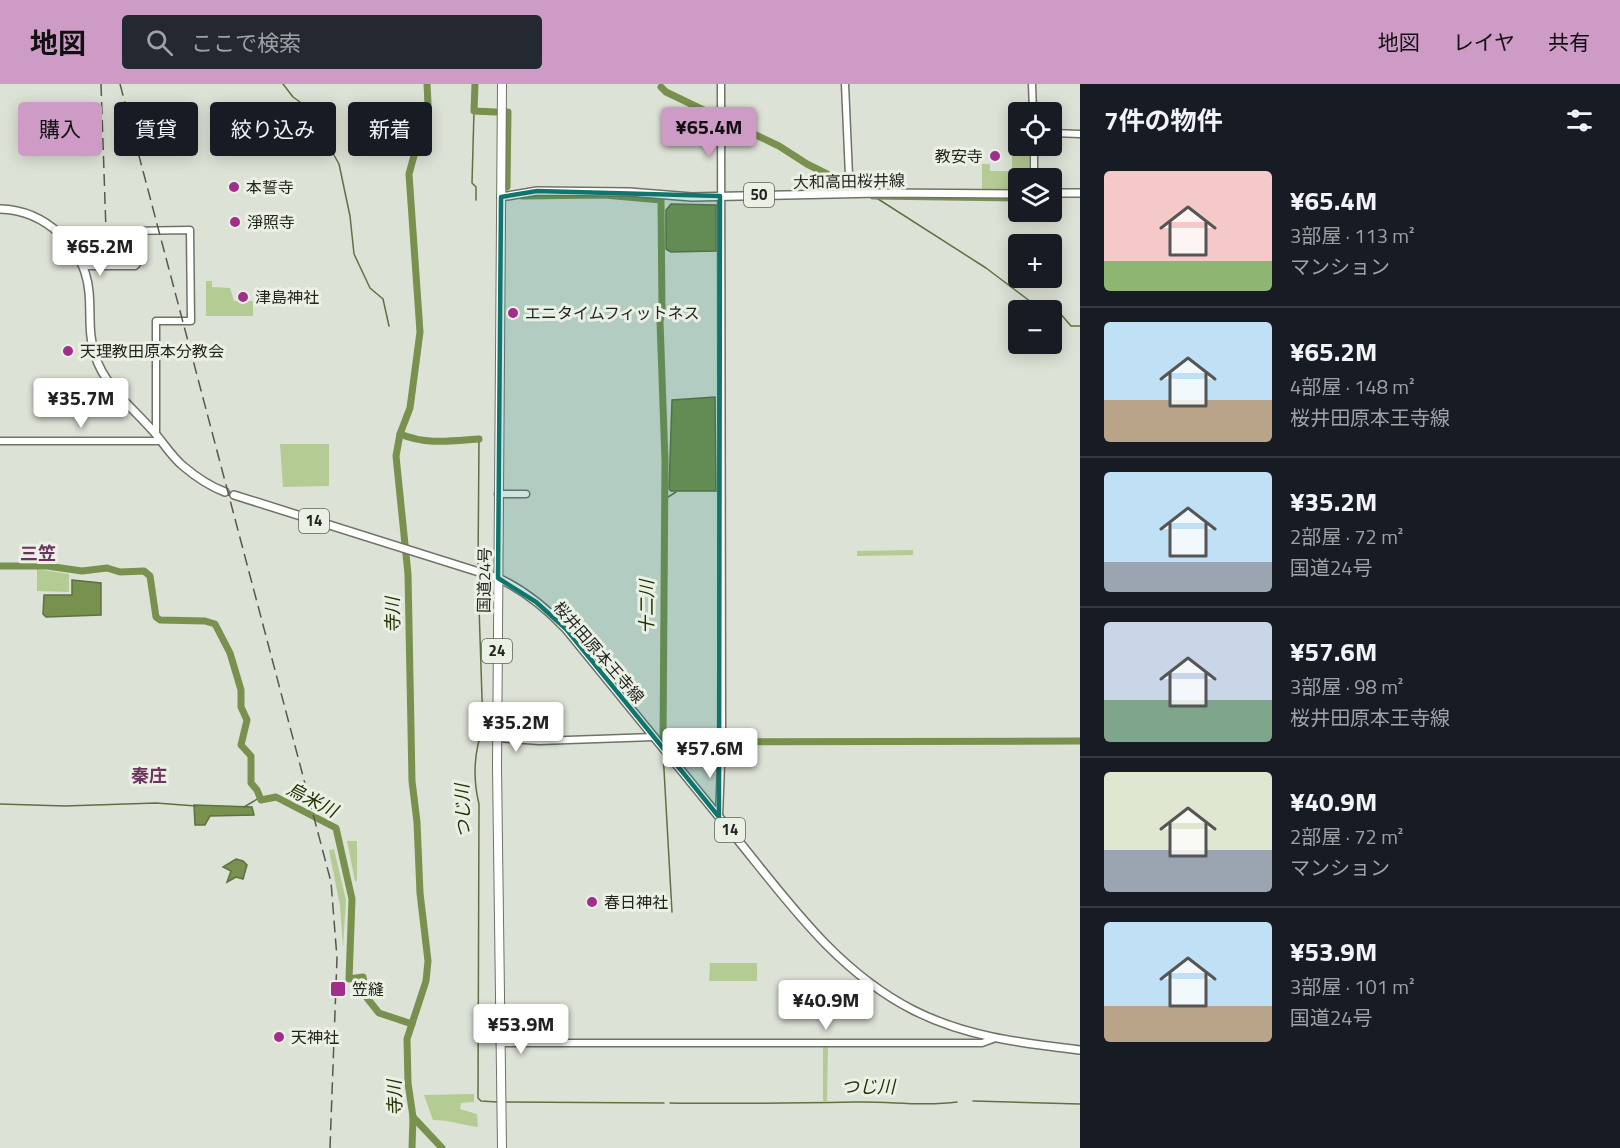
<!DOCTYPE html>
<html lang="ja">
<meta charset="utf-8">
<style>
body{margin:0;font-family:"Titillium Web","Noto Sans JP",sans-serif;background:#242831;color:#f1f3f6;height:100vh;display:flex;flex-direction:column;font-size:22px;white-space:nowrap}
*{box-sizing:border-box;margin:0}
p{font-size:20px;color:#9ea1a6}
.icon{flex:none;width:33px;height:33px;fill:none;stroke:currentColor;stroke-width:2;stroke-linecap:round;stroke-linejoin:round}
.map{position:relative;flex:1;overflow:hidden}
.details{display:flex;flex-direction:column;background:#171b24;width:540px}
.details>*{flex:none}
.guide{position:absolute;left:18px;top:18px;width:570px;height:54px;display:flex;gap:12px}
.controls{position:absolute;left:1008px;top:18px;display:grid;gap:12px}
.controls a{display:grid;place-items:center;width:54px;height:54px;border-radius:6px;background:#171b24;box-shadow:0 3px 15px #0003;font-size:30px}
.price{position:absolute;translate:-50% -51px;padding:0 14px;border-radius:6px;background:#fff;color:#222;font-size:20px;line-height:39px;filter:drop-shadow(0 2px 3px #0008)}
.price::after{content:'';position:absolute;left:50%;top:36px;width:18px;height:14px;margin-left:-9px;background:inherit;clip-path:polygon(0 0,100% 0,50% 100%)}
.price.on{background:#cd9bc6;color:#111}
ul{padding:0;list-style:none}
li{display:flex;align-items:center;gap:18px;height:150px;padding:0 24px}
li+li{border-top:2px solid #363941}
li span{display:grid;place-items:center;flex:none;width:168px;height:120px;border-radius:6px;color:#555}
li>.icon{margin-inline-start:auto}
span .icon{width:72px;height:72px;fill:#fffc;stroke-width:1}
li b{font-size:26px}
h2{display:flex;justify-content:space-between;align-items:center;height:72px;padding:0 24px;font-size:26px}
.tag{padding:0 21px;border-radius:6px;background:#171b24;box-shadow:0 3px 15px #0003;font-size:21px;line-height:54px}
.tag.on{background:#cd9bc6;color:#111}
header{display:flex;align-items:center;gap:36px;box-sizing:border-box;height:84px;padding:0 30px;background:#cd9bc6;color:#111}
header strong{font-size:28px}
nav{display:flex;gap:33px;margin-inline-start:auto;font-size:21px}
.search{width:420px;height:54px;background:#242831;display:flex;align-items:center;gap:15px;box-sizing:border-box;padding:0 21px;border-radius:6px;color:#9ea1a6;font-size:22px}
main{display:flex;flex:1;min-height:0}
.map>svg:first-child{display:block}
.green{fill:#b5cb94}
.water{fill:#78914e;stroke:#5e7140;stroke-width:1.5}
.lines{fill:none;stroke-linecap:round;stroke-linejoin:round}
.stream{stroke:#5e7140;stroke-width:1.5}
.river{stroke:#78914e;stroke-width:7}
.secondary-casing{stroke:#6e7368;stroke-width:9}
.primary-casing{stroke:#6e7368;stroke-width:10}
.highway-casing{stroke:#6e7368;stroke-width:10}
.secondary{stroke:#fff;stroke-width:6}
.primary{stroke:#fff;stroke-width:7}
.highway{stroke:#fff;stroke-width:8}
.rail{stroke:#555851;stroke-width:1.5;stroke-dasharray:12 6;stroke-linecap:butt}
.marked{fill:#0f766e;fill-opacity:0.2;stroke:#0f766e;stroke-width:4.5;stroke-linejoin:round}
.poi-dot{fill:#a02f8c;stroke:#eaf0e3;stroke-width:2}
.labels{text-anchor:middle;stroke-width:6;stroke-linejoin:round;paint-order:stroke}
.shield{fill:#eaf0e3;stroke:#5f625a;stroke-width:1.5}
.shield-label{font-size:15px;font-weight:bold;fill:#232520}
.poi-label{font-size:16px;fill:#232520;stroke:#eaf0e3;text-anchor:start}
.street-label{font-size:16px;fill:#232520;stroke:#eaf0e3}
.neighbourhood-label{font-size:18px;font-weight:bold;fill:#6c3360;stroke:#eaf0e3}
.water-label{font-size:18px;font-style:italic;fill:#233200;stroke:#eaf0e3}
</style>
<header>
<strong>地図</strong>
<div class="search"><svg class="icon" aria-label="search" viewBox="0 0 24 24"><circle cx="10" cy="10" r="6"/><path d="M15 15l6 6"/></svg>ここで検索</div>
<nav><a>地図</a><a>レイヤ</a><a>共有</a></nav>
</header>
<main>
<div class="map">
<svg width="1080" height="1064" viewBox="0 0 1080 1064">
<rect width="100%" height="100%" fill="#dde2d6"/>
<g class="green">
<polygon points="1012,66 1029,66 1029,94 1018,94 1018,108 982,108 982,80 990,80 990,87 1012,87"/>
<polygon points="206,197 212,197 212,203 230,204 234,217 253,217 253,232 206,232"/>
<polygon points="280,360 329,360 329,402 283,403"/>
<polygon points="913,466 913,471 857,472 857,467"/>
<polygon points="37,485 69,490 69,508 37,507"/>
<polygon points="347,757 357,757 357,797 355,797"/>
<polygon points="334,765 346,816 343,864 340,822 329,766"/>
<polygon points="710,879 757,879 757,897 709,897"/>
<polygon points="823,962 828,962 827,1017 823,1017"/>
<path d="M474 1010V1018L461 1019 460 1025 477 1030 478 1043C462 1041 449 1036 433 1036L424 1011Z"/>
</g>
<g class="water">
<polygon points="671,120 716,121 716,167 671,168 666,165 666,126"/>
<polygon points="715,313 716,407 671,407 669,405 672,316"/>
<polygon points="72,496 101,499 101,531 46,533 43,530 44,511 72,511"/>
<polygon points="194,721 252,723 254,731 210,732 205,741 195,741"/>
<polygon points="236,775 243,777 247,781 243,795 236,793 227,798 231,787 223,783"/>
</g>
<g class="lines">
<g class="stream">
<polyline points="283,0 293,13 300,18 311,43 330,64 339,80 350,132 354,170 370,204 383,215 389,242"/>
<polyline points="474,27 472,99 476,103 476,116"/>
<polyline points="875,113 986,184 1035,221 1059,228 1071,242 1080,242"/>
<polyline points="665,415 676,408"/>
<polyline points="478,484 479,355"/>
<path d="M478 492 483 644C474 668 473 695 479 720L478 1014 481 1017 497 1018"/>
<polyline points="663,668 672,828"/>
<polyline points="0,720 65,722 156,719 196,722"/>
<polyline points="244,723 259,714"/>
<polyline points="973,1017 1080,1020"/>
<polyline points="505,1018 664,1019"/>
<path d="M670 1019C732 1020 794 1019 855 1018 890 1017 923 1023 957 1018"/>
</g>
<g class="river">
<polyline points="475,0 474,27 496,28"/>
<polyline points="661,3 666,8 779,62 807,80 847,100"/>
<polyline points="507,103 508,28"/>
<polyline points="522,112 604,111 661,116 662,228 660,237 665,377 663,658 1080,657"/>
<polyline points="873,112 1018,114"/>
<path d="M400 350C426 361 451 357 479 355"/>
<polyline points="0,482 47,482 82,487 107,484 120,488 144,487 150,492 156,533 160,536 205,537 215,540 230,569 241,606 241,623 247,636 241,661 251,672 251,699 257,706 261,716 276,713 336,744 352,815 349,895 363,893 367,914 379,929 412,940"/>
<polyline points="413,1033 442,1064"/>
<polyline points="412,1064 413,1033 408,999 407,955 426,897 428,877 420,809 417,738 412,697 408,490 396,372 400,350 410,324 420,248 409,90 428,20 427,0"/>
</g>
<g class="secondary-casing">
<g id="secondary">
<polyline points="845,0 849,92 852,105 858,109"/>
<polyline points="1032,0 1033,28"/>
<polyline points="1052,49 1080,50"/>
<polyline points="1034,62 1034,94"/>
<polyline points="124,160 122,150 126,147 190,146 191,237 156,237 156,349"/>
<polyline points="83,182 135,182 140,176 137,158 124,160 123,175 117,181"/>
<polyline points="0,357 161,357"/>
<polyline points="498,410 526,410"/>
<polyline points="497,654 539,657 654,653"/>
<polyline points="719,733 722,653 721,0"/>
<polyline points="500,959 982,959 993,955"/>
</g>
</g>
<g class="primary-casing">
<g id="primary">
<polyline points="1052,109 1080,109"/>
<polyline points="501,113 537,107 629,108 692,113 880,109 1018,110"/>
<path d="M0 125C45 126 85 163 89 208 91 229 88 251 95 271 104 302 133 324 153 347 163 358 171 372 183 382 196 393 209 402 225 408"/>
<path d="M234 411 498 494C524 506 547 525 566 545 622 613 677 682 733 750 787 816 835 886 913 926 966 953 1022 959 1080 966"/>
</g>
</g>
<g class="highway-casing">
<polyline id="highway" points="502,1064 497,683 502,0"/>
</g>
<use href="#secondary" class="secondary"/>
<use href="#primary" class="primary"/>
<use href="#highway" class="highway"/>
<g class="rail">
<polyline points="101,0 107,176"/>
<polyline points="120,0 331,798 337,874 330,1064"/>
</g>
</g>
<path class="marked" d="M537 107 720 112 719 733 566 545 536 518 498 494 501 113Z"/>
<g class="poi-dot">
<circle cx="995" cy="72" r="6"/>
<circle cx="234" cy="103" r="6"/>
<circle cx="235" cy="138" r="6"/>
<circle cx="243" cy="213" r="6"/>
<circle cx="513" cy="229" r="6"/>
<circle cx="68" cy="267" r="6"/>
<circle cx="592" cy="818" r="6"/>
<rect x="330" y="897" width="16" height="16" rx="3"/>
<circle cx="279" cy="953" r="6"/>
</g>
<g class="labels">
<g class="shield">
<rect x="744" y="99" width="30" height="24" rx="4.5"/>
<rect x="299" y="425" width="30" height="24" rx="4.5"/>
<rect x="482" y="555" width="30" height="24" rx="4.5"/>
<rect x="715" y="734" width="30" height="24" rx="4.5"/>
</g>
<g class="shield-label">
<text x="759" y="116">50</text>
<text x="314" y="442">14</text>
<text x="497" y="572">24</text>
<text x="730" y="751">14</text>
</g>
<g class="poi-label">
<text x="983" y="78" text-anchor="end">教安寺</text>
<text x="246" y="109">本誓寺</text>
<text x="247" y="144">淨照寺</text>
<text x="255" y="219">津島神社</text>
<text x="525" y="235">エニタイムフィットネス</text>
<text x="80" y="273">天理教田原本分教会</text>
<text x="604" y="824">春日神社</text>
<text x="352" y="911">笠縫</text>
<text x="291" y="959">天神社</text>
</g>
<g class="street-label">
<text transform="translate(849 97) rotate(-1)" y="6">大和高田桜井線</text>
<text transform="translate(484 496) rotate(-89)" y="6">国道24号</text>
<text transform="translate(599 568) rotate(49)" y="6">桜井田原本王寺線</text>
</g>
<g class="neighbourhood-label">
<text x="38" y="476">三笠</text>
<text x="149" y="698">秦庄</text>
</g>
<g class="water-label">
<text transform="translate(647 523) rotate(-90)" y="6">十二川</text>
<text transform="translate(393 531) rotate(-91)" y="6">寺川</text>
<text transform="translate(312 716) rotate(27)" y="6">烏米川</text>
<text transform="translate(463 727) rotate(-92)" y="6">つじ川</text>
<text x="868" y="1009">つじ川</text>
<text transform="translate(395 1014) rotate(-92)" y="6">寺川</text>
</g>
</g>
</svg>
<div class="controls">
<a><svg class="icon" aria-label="locate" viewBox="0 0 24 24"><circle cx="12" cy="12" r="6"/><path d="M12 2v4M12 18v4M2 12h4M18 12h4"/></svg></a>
<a><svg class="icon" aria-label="layers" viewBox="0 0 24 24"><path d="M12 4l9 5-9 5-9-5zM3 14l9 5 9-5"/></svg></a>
<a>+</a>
<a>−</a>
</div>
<b class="price on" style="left:709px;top:74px">¥65.4M</b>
<b class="price" style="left:100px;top:193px">¥65.2M</b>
<b class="price" style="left:81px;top:345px">¥35.7M</b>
<b class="price" style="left:516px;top:669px">¥35.2M</b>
<b class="price" style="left:710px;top:695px">¥57.6M</b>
<b class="price" style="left:826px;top:947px">¥40.9M</b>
<b class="price" style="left:521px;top:971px">¥53.9M</b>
<div class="guide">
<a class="tag on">購入</a>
<a class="tag">賃貸</a>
<a class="tag">絞り込み</a>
<a class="tag">新着</a>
</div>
</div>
<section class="details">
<h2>7件の物件<svg class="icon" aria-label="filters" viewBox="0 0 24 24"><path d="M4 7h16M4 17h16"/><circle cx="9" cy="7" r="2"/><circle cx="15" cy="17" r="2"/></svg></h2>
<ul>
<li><span style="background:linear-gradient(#f6c9c9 75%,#8fb573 0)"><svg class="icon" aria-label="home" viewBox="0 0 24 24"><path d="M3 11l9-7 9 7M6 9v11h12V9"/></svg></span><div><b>¥65.4M</b><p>3部屋 · 113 m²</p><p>マンション</p></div></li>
<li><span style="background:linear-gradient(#bfe0f5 65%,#b9a48a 0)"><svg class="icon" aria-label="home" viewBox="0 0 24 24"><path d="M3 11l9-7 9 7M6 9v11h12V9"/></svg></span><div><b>¥65.2M</b><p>4部屋 · 148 m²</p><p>桜井田原本王寺線</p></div></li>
<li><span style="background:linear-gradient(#bfe0f5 75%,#9aa5b1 0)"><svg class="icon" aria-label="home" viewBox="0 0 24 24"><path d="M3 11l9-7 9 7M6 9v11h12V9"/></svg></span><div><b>¥35.2M</b><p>2部屋 · 72 m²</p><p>国道24号</p></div></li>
<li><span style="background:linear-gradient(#c9d6e8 65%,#7fa58c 0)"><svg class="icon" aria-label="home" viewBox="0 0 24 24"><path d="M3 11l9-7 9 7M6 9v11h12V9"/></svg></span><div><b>¥57.6M</b><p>3部屋 · 98 m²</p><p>桜井田原本王寺線</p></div></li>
<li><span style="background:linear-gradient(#dfe7d0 65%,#9aa5b1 0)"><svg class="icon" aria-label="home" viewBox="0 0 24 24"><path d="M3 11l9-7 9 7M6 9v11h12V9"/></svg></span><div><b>¥40.9M</b><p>2部屋 · 72 m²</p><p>マンション</p></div></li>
<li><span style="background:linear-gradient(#bfe0f5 70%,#b9a48a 0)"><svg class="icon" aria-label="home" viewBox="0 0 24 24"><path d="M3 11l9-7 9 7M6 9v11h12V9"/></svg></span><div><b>¥53.9M</b><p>3部屋 · 101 m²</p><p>国道24号</p></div></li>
</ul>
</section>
</main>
